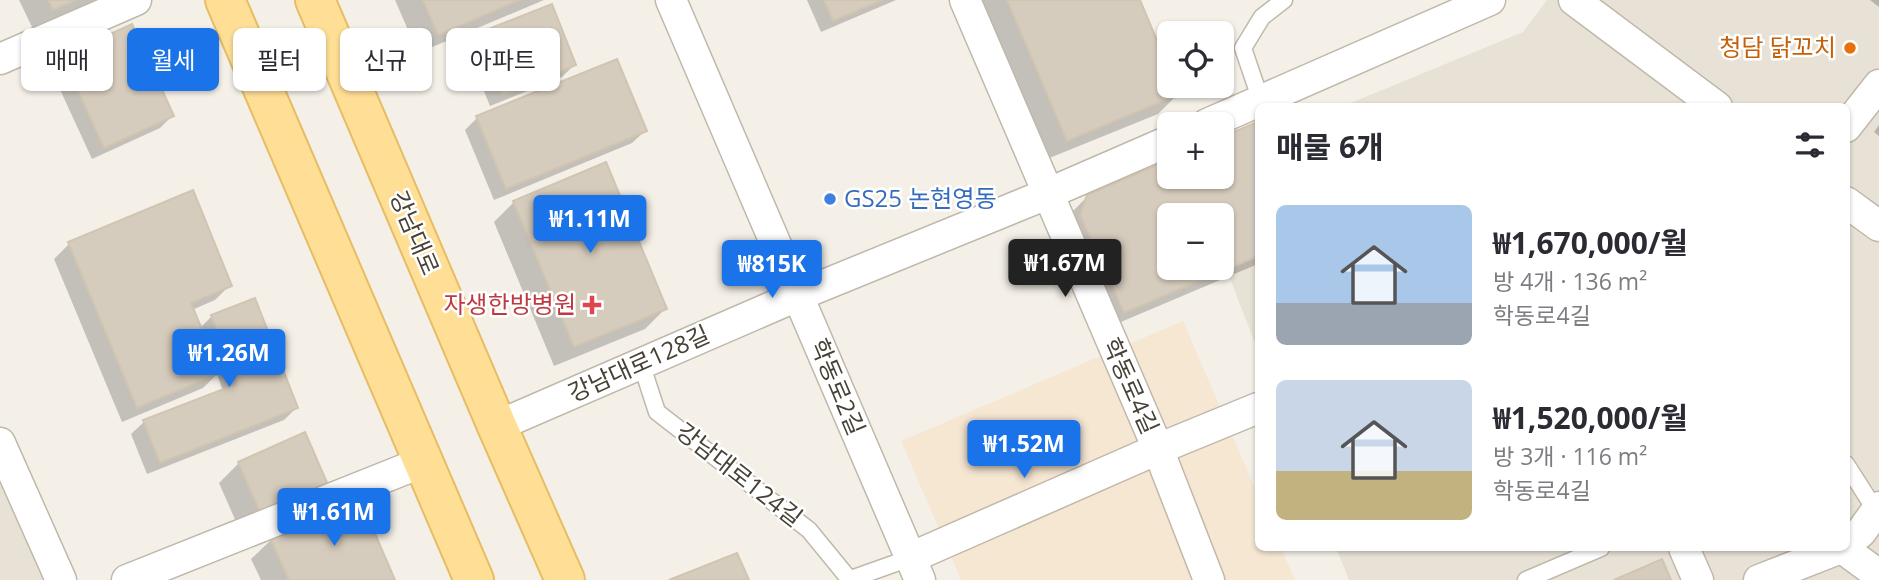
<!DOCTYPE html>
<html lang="ko">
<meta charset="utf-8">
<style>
body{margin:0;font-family:"Open Sans","Noto Sans KR",sans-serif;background:#f2f2f3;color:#2b2b33;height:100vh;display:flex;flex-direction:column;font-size:26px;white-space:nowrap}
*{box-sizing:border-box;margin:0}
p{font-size:23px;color:#7c7c81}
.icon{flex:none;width:38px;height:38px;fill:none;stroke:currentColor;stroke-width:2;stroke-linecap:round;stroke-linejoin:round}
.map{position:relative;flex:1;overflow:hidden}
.side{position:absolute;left:1255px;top:103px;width:595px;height:448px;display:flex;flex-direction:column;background:#fff;border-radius:10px;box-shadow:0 2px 5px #0004}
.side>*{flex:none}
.guide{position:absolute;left:21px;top:28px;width:665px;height:63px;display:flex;gap:14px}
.fabs{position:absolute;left:1157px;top:21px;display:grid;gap:14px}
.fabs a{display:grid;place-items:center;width:77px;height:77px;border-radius:10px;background:#fff;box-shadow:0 2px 5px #0004;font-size:35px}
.price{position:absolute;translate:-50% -60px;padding:0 16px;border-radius:7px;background:#1a73e8;color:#fff;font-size:23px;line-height:46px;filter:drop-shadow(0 2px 4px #0008)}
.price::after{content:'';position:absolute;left:50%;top:42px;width:21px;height:16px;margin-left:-10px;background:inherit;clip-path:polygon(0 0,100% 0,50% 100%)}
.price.selected{background:#222;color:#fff}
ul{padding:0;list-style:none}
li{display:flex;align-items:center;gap:21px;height:175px;padding:0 21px}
li span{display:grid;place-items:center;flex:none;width:196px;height:140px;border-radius:10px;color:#555}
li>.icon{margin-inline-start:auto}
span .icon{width:84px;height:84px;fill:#fffc;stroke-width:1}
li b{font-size:30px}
h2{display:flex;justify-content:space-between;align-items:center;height:84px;padding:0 21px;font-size:30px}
.tag{padding:0 24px;border-radius:10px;background:#fff;box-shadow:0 2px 5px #0004;font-size:24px;line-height:63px}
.tag.selected{background:#1a73e8;color:#fff}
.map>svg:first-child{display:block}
.residential{fill:#e8e2d6}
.commercial{fill:#f6e7d3}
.shadow{fill:#0003;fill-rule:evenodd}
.building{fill:#d6ccbd;stroke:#d1c4b0;stroke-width:2;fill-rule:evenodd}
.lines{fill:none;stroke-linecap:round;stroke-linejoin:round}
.service-casing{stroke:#c0b8aa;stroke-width:19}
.minor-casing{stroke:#c0b8aa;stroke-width:33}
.primary-casing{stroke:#e7bc63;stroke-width:42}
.service{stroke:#fff;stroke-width:16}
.minor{stroke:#fff;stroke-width:30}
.primary{stroke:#ffdf96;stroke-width:38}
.food-dot{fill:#e8710a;stroke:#fff;stroke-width:2.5}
.shop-dot{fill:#3f7fe0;stroke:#fff;stroke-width:2.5}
.health-dot{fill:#e0444e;stroke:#fff;stroke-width:2.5}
.labels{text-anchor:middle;stroke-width:5;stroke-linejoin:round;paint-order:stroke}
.food-label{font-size:24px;fill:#c56008;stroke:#fff;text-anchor:end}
.shop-label{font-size:24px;fill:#366cbe;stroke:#fff;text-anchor:start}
.street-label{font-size:24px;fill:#484136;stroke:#fff}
.health-label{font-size:24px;fill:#be3a42;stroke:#fff;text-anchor:end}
</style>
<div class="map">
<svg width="1879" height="580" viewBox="0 0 1879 580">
<rect width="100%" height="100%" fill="#f4f0e8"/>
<g class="residential">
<polygon points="1547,0 1879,0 1879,580 1349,580 1336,548 1846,548 1846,107 1341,107 1523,32"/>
<polygon points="1258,141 1258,351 1222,258 1222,215 1205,215 1189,177 1222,177 1222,156"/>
<polygon points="0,463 54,580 0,580"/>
</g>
<polygon class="commercial" points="1183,321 1258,495 1258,548 1281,548 1295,580 961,580 901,441"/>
<g class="shadow">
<polygon points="19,0 97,0 33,29"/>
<polygon points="395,0 544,0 418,53"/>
<polygon points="807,0 896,0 821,32"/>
<polygon points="980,0 1139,0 1169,73 1169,86 1174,86 1178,94 1158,114 1047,159"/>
<polygon points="1870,0 1879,0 1879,7"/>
<polygon points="551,6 574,65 562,77 490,106 466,47 479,35"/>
<polygon points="63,57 172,116 160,128 92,159 51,70"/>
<polygon points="477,118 645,131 632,143 494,200 465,130"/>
<path d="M1255 125 1258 134V264L1109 327 1072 212 1088 196 1169 162V177H1222V139ZM1169 215H1222V268H1169Z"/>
<polygon points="1879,125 1879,136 1874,132"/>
<polygon points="514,202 665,309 645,329 554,366 494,222"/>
<polygon points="69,244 230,285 215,300 192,310 200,328 212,316 296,408 284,420 147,474 131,434 144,422 223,391 217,374 203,388 122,422 54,259"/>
<polygon points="239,463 326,484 241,533 219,483"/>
<polygon points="271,540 393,580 261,580 251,559"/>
</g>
<g class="building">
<polygon points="48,0 76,0 53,10"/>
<polygon points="423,0 520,0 438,35"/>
<polygon points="824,0 882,0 833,21"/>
<polygon points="1007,0 1140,0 1169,69 1169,86 1176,86 1180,94 1067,141"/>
<polygon points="552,4 576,65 502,95 478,33"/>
<polygon points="132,24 174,116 104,148 62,56"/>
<polygon points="617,59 647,131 506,189 476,116"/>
<path d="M1255 123 1258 130V256L1124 313 1080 215 1087 195 1169 160V177H1222V137ZM1169 215H1222V268H1169Z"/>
<polygon points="606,162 667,309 574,347 513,201"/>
<polygon points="193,190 232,286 191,303 220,373 137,408 68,242"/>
<polygon points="255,298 298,408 160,463 143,420 237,384 211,315"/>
<polygon points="305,432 328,485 261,514 238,462"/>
<polygon points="360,499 395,580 289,580 270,538"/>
<polygon points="737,553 749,580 669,580"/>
<polygon points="1662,559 1671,580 1614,580"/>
</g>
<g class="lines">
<g class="service-casing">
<g id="service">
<polyline points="1261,101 1243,48 1262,17 1284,0"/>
<polyline points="641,363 657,412 809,530 850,580"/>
<polyline points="1846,464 1876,511"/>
<polyline points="851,579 910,558"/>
<polyline points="1526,580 1601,548"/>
</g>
</g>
<g class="minor-casing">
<g id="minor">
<polyline points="671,0 920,580"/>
<polyline points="965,0 1158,449 1209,580"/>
<polyline points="1574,0 1717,107"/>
<polyline points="0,59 136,0"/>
<polyline points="1207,124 1490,0"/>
<polyline points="1846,127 1879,85"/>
<polyline points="1846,202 1879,226"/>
<polyline points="497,426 797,296 1047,194 1169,141"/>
<polyline points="0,443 61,580"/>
<polyline points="1846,544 1861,532 1879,507"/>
<polyline points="1684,548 1698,580"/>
<polyline points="1842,548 1879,575"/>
<polyline points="910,558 1158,449 1258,408"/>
<polyline points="127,580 423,462"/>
<polyline points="1759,580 1841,548"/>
</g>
</g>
<g class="primary-casing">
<g id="primary">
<polyline points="225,0 474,580"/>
<polyline points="315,0 497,426 565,580"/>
</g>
</g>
<use href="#service" class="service"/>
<use href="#minor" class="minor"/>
<use href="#primary" class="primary"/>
</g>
<circle class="food-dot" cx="1850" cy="48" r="7"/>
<circle class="shop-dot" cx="830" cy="199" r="7"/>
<path class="health-dot" d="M588.5 294.5h7v7h7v7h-7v7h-7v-7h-7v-7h7z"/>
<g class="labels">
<g class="food-label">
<text x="1836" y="56">청담 닭꼬치</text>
</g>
<g class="shop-label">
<text x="844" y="207">GS25 논현영동</text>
</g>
<g class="street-label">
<text transform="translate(414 233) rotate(67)" y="8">강남대로</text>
<text transform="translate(639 364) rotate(-24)" y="8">강남대로128길</text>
<text transform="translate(1130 386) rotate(66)" y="8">학동로4길</text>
<text transform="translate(837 387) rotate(67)" y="8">학동로2길</text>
<text transform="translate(739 475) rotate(38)" y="8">강남대로124길</text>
</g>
<g class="health-label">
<text x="576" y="313">자생한방병원</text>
</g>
</g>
</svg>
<div class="fabs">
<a><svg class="icon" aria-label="locate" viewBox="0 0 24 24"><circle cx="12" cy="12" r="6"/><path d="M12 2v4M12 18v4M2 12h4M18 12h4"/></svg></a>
<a>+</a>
<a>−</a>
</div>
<b class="price" style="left:590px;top:255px">₩1.11M</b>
<b class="price selected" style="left:1065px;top:299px">₩1.67M</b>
<b class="price" style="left:772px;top:300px">₩815K</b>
<b class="price" style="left:229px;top:389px">₩1.26M</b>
<b class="price" style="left:1024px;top:480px">₩1.52M</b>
<b class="price" style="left:334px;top:548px">₩1.61M</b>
<div class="guide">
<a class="tag">매매</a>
<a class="tag selected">월세</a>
<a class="tag">필터</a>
<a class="tag">신규</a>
<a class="tag">아파트</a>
</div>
<section class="side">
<h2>매물 6개<svg class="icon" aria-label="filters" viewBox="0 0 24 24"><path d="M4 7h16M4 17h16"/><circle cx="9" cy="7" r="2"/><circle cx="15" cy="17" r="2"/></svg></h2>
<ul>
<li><span style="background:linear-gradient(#a9c7e8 70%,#9aa5b1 0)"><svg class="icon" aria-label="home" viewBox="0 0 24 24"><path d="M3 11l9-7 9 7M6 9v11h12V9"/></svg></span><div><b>₩1,670,000/월</b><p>방 4개 · 136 m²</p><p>학동로4길</p></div></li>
<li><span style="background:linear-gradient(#c9d6e8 65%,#c2b280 0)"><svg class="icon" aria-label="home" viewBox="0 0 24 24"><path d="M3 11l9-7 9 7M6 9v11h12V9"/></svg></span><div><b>₩1,520,000/월</b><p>방 3개 · 116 m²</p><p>학동로4길</p></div></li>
</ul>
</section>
</div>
